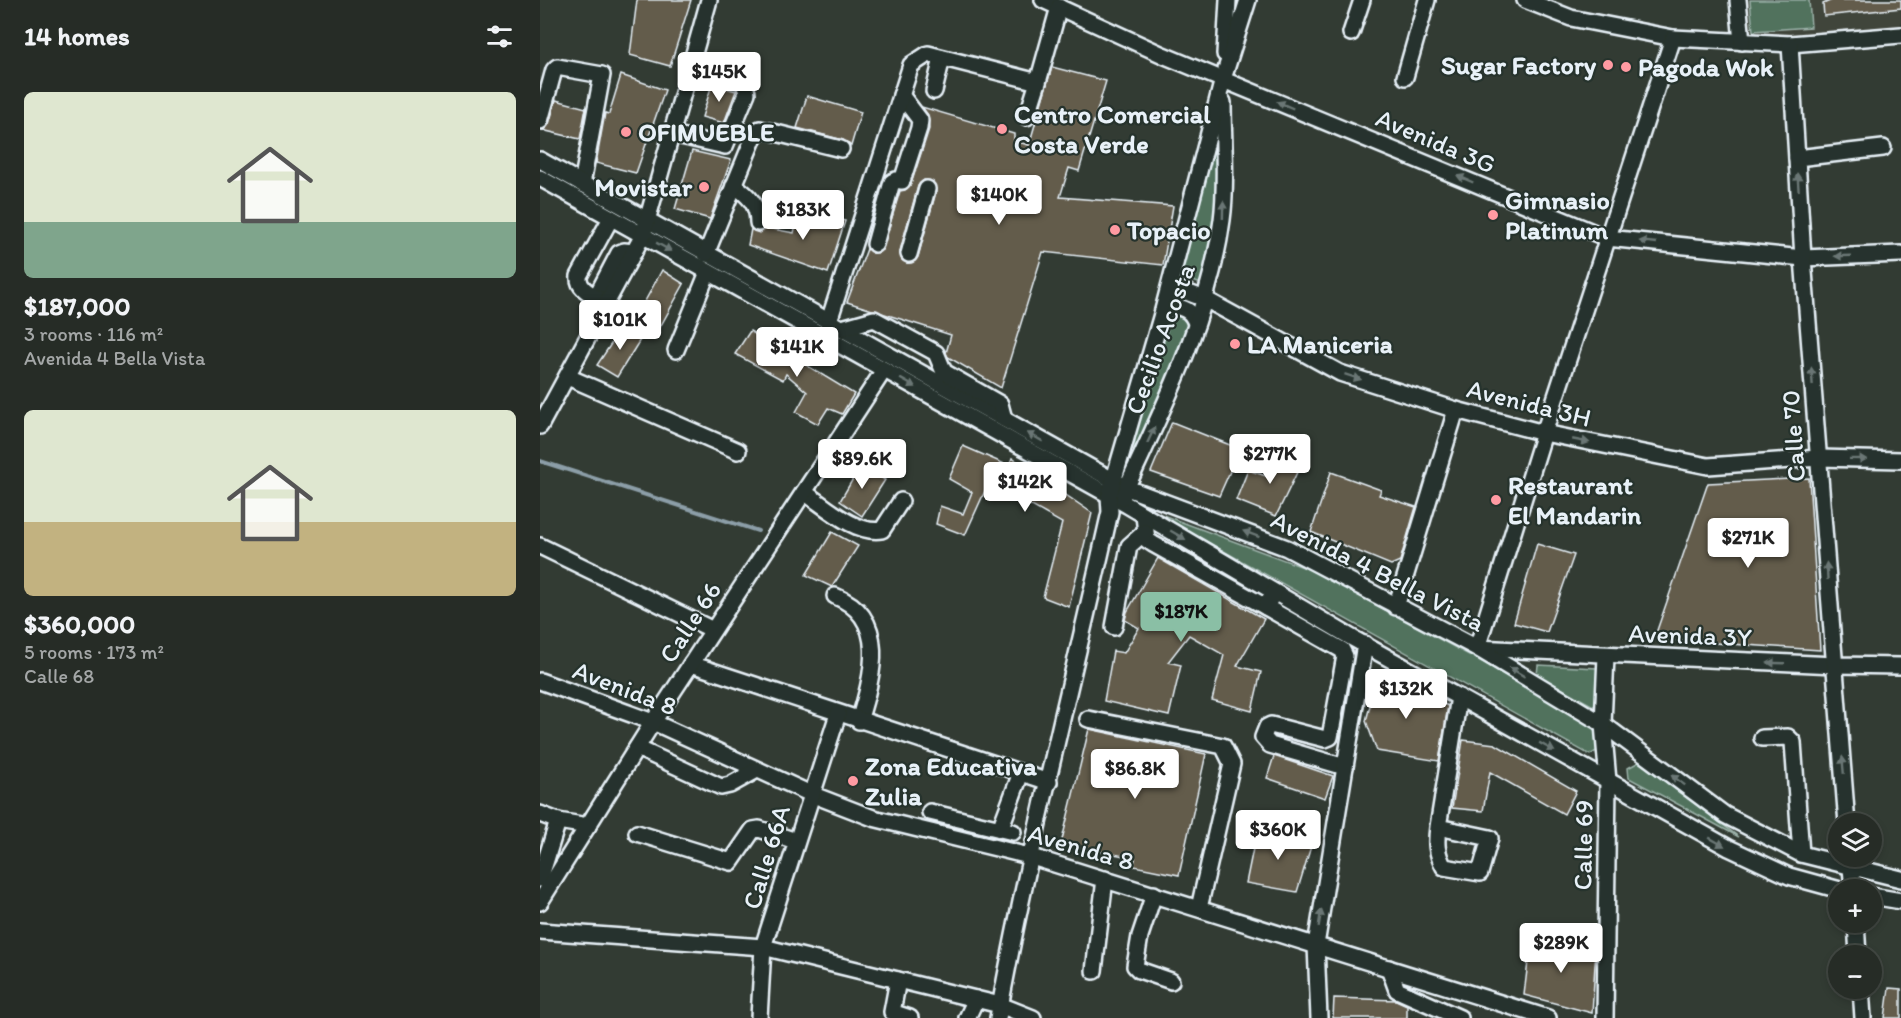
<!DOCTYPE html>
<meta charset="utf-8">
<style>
body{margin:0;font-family:Itim,sans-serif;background:#2e342e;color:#f1f3f6;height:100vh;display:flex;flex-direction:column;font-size:22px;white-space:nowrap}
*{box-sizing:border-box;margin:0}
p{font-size:20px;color:#a4a7a7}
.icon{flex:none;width:33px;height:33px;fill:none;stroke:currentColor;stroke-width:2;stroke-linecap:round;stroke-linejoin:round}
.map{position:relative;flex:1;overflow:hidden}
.drawer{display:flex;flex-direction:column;background:#262c26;width:540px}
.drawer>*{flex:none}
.fabs{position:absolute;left:1288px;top:813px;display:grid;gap:12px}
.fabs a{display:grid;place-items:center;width:54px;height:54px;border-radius:50%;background:#262c26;box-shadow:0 3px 9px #0003,0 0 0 2px #424843;font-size:30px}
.price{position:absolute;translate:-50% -51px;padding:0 14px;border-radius:6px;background:#fff;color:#222;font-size:20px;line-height:39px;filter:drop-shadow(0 2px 3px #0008)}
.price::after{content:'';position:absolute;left:50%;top:36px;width:18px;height:14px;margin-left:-9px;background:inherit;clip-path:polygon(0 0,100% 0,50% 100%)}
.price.on{background:#8abfa5;color:#111}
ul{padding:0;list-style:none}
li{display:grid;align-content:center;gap:12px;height:318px;padding:0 24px}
li span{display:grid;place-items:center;height:186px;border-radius:9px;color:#555}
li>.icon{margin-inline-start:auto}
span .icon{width:108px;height:108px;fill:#fffc;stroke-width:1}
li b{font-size:26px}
h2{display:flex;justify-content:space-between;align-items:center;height:72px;padding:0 24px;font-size:26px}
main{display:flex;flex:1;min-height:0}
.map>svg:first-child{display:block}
.built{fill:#41453a}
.green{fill:#51725d;stroke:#9cb2aa;stroke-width:1.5}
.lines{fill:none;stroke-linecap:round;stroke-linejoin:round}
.stream{stroke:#8c9ea8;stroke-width:4}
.building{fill:#635c4c;stroke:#e8f1f8;stroke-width:1.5;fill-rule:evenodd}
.minor-casing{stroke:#e8f1f8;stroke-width:20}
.minor{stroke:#26332d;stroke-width:15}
.oneway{fill:#6a7674}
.poi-dot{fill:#ff9aa2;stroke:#26332d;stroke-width:2}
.labels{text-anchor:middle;stroke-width:4.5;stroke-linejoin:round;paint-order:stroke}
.poi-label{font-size:26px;font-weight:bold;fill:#e8f1f8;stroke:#26332d;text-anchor:start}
.street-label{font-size:26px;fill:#e8f1f8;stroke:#26332d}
</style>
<main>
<section class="drawer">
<h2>14 homes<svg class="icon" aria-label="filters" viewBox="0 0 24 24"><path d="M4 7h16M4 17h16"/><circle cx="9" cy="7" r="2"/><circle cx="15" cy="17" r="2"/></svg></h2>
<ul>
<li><span style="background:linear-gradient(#dfe7d0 70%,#7fa58c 0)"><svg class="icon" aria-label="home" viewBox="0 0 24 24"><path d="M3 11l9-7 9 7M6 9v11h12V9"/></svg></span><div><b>$187,000</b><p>3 rooms · 116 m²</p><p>Avenida 4 Bella Vista</p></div></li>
<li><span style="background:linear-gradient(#dfe7d0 60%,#c2b280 0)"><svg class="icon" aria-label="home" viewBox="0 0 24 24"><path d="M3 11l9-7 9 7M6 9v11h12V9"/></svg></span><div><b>$360,000</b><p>5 rooms · 173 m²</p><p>Calle 68</p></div></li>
</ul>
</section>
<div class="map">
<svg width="1361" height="1018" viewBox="0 0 1361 1018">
<rect width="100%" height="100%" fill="#323b33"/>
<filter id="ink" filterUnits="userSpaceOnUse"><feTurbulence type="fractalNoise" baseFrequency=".0167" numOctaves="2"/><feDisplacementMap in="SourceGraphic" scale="12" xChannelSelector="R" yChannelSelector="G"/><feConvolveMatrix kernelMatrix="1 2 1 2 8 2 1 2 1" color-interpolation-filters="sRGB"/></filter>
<g filter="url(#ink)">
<polygon class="built" points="1204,0 1361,0 1361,26 1250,37 1207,34"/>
<g class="green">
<polygon points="1210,0 1269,0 1271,27 1213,31"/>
<polygon points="678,132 678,219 662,284 639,277"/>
<polygon points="637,311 652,324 592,462 597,425 626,318"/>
<polygon points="612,511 771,570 944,663 1056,728 1058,750 1050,755"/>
<polygon points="998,665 1057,668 1057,708 997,675"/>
<polygon points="1099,762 1199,837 1089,778 1088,768"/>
</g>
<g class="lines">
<polyline class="stream" points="0,461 218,531"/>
</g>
<g class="building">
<polygon points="97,0 151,0 130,66 90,55"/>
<polygon points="1292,0 1361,0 1361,8 1284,16 1283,4"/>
<path d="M512 67 566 81 539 171 529 168 520 197 633 206 623 265 503 252 461 388 408 357 406 353 411 335 307 302 327 249 333 253 342 250 360 191 365 190 371 184 389 129 388 115 382 107 474 134V141L489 145ZM384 180 393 182 396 192 378 257 375 261 367 263 362 260 360 251 378 186Z"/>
<polygon points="81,75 125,90 96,173 56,163 65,113 69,114"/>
<polygon points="172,84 196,91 184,123 162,117"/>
<polygon points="267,96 321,112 311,146 303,140 257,128"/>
<polygon points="16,100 46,108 40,139 2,130 9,124"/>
<polygon points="152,151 191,160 170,219 135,209"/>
<polygon points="260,209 305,221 288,273 208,245 211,229 219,233 227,228 254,233"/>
<polygon points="122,270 144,284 120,327 98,314"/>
<polygon points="83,326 103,335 77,377 57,365"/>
<polygon points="210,331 314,394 302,414 288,408 278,424 256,412 267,392 246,374 243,380 195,354"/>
<polygon points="632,422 700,449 679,496 611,472"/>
<polygon points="423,446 469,466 472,458 552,513 529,607 503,597 522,523 449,482 425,535 396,524 400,506 423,514 432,492 409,479"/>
<polygon points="737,453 762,462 736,516 696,500 708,470 726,476"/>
<polygon points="321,465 345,480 322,516 300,501"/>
<polygon points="791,472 841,490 839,495 876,507 860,561 851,565 771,532"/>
<polygon points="1269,478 1280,650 1114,639 1168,483"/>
<polygon points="292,532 318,546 292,587 266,575"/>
<polygon points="997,544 1034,555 1007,632 974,623"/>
<polygon points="618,558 724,619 697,666 721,672 712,711 672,700 684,655 649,635 628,662 641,665 629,716 564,701 573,651 584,653 599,628 585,620 587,612"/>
<polygon points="839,671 908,706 899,761 837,751 826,721"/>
<polygon points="549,729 666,754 639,875 594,866 595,858 521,844"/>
<polygon points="923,740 955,744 1036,791 1024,814 950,772 943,811 912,808"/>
<polygon points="734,756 793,776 785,798 727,778"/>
<polygon points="717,829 772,843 757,892 706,883"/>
<polygon points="991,937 1056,949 1052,1013 984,995"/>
<polygon points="1349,988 1361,989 1361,1018 1345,1018"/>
<polygon points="794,998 856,1000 867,1005 867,1018 793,1018"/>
</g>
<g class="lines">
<g class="minor-casing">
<g id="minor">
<polyline points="503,0 623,55 1067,238 1263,258 1361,254"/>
<polyline points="985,0 1031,18 1133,38 1250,44 1361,35"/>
<polyline points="1198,0 1202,42"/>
<polyline points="811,33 822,0"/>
<polyline points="1133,38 1004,433 937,648 1295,665 1361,666"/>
<polyline points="1250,44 1263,258 1307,824"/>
<polyline points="685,54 688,0"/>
<polyline points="865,77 887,0"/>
<polyline points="394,91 402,58"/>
<polyline points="487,117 498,82"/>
<polyline points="0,121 14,70 17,67 62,75 42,184"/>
<polyline points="132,134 185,146 207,93 204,82 151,64"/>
<polyline points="1257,158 1343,148"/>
<polyline points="0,160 587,488 747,548 937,648 1063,724 1185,815 1261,854 1361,879"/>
<polyline points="0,178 587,505 814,639 1189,848 1249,876 1300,890"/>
<path d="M194 185C209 196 218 204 218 223"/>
<polyline points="335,244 352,182 356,180 362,181 379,128 380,120 361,95"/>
<polyline points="166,254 214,137 220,129 301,149"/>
<polyline points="369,254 387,189"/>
<polyline points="630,286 665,299 800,373 916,410 1004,433 1168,466 1279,458 1361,460"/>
<polyline points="56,297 79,253 84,251 94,252"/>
<path d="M66 303C56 296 37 290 39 276L71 218"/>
<path d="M622 314 635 306C647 309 652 312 656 323"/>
<polyline points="289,321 371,65 388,54 498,82 519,7"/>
<polyline points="302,328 334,319 396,353 404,372 460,404 464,419"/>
<polyline points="136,350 168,272"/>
<polyline points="28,377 198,451"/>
<polyline points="0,426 103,235 169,0"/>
<path d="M264 492C285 506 316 535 342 530L361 501"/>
<path d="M582 497C623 409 669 318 682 220 687 183 683 139 683 102"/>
<polyline points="604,516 607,540 613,544 726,607"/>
<polyline points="0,546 173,630"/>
<polyline points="734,592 726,607 802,650 805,656 790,737 785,739 731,725 727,727 723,737 730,745 805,767"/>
<path d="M295 596C349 617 333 676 319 721"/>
<polyline points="856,607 916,410"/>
<polyline points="574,627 589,546 605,532"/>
<polyline points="151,664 509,782"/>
<polyline points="0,681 113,722 271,794 333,818 489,856 1008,1018"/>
<polyline points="548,719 683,746 692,764 659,908"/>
<polyline points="1222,738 1248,737 1253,742 1261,854"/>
<polyline points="97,748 181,787 190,785 217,770"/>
<polyline points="390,812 473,832"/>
<polyline points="0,814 18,821 0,879"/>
<polyline points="18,821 48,826"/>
<path d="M898 827 950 838 940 873 904 867C896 853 896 842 898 827L919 697"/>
<polyline points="460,829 481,773"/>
<polyline points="97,833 191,862 213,830 219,829 256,841"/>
<polyline points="1310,856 1313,890"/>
<polyline points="614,894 600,936 595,966 599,970 631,981"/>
<polyline points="1332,896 1361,901"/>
<polyline points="0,902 113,722 344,370"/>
<polyline points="1316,922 1318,956"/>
<polyline points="0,931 223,947 460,1005 493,1018"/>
<polyline points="849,968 857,990 920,1018"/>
<polyline points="554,971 565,879"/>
<polyline points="358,980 352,1012 370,1018"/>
<polyline points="1321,988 1323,1018"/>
<polyline points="219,1018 223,947 298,714"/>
<polyline points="427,1018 436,999"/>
<path d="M458 1018C489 848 532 681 570 512L569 496 622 314 683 79 708 0"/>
<polyline points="779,1018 776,945 825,644"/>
<polyline points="1065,1018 1068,781 1063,724 1066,656"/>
</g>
</g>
<use href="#minor" class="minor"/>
</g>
<defs><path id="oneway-solid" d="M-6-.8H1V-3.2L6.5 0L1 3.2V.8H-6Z" transform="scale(1.5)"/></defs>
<g class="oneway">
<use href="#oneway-solid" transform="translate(745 105) rotate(-157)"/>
<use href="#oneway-solid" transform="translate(925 179) rotate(-157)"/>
<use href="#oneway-solid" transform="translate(1258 182) rotate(-94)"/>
<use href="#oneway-solid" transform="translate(683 210) rotate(-89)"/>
<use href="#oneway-solid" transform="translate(1108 242) rotate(-174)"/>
<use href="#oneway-solid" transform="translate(124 247) rotate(29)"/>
<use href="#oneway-solid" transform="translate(1303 256) rotate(178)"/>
<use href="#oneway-solid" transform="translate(1272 376) rotate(-94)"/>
<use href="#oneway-solid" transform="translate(813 377) rotate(18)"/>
<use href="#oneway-solid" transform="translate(368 383) rotate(29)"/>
<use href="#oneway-solid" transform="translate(611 435) rotate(-65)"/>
<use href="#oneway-solid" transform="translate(495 437) rotate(-151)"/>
<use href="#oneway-solid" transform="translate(1041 441) rotate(11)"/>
<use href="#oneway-solid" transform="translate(1318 459) rotate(1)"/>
<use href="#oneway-solid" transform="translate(711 534) rotate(-159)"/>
<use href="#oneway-solid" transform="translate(638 535) rotate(30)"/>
<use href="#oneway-solid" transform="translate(1287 571) rotate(-94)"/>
<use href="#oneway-solid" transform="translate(1236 663) rotate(-178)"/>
<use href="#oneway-solid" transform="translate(977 672) rotate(-149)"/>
<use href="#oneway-solid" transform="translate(1007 747) rotate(29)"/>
<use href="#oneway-solid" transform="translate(1303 765) rotate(-95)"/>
<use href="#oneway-solid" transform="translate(1138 780) rotate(-143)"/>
<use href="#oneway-solid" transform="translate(1177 842) rotate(29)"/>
<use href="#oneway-solid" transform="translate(780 918) rotate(-81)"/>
</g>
</g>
<g class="poi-dot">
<circle cx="1068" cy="65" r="6"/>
<circle cx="1086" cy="67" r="6"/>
<circle cx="462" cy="129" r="6"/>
<circle cx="86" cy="132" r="6"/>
<circle cx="164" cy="187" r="6"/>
<circle cx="953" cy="215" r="6"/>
<circle cx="575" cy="230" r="6"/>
<circle cx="695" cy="344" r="6"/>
<circle cx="956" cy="500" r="6"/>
<circle cx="313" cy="781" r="6"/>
</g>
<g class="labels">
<g class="poi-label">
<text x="1056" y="74" text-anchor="end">Sugar Factory</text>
<text x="1098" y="76">Pagoda Wok</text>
<text x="474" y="123">Centro Comercial<tspan x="474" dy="30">Costa Verde</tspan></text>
<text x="98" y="141">OFIMUEBLE</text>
<text x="152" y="196" text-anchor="end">Movistar</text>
<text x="965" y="209">Gimnasio<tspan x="965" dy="30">Platinum</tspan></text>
<text x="587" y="239">Topacio</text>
<text x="707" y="353">LA Maniceria</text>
<text x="968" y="494">Restaurant<tspan x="968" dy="30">El Mandarin</tspan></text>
<text x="325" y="775">Zona Educativa<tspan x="325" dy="30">Zulia</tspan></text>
</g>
<g class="street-label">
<text transform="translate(896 141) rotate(23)" y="9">Avenida 3G</text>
<text transform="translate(620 339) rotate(-70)" y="9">Cecilio Acosta</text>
<text transform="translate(989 403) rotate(14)" y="9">Avenida 3H</text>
<text transform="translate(1253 436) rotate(-94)" y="9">Calle 70</text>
<text transform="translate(838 571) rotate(27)" y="9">Avenida 4 Bella Vista</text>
<text transform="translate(150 622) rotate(-57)" y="9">Calle 66</text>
<text transform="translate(1150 635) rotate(2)" y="9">Avenida 3Y</text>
<text transform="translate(85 688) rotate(21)" y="9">Avenida 8</text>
<text transform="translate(1043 845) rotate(-89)" y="9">Calle 69</text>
<text transform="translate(541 847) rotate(16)" y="9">Avenida 8</text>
<text transform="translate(226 857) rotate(-73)" y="9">Calle 66A</text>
</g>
</g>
</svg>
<div class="fabs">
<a><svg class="icon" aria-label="layers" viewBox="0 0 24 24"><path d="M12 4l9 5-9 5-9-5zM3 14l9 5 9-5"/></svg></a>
<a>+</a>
<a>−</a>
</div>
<b class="price" style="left:179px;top:103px">$145K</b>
<b class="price" style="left:459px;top:226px">$140K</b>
<b class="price" style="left:263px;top:241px">$183K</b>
<b class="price" style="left:80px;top:351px">$101K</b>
<b class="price" style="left:257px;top:378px">$141K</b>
<b class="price" style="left:730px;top:485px">$277K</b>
<b class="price" style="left:322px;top:490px">$89.6K</b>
<b class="price" style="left:485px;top:513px">$142K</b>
<b class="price" style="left:1208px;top:569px">$271K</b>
<b class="price on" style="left:641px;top:643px">$187K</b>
<b class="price" style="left:866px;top:720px">$132K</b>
<b class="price" style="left:595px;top:800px">$86.8K</b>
<b class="price" style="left:738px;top:861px">$360K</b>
<b class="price" style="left:1021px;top:974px">$289K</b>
</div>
</main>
